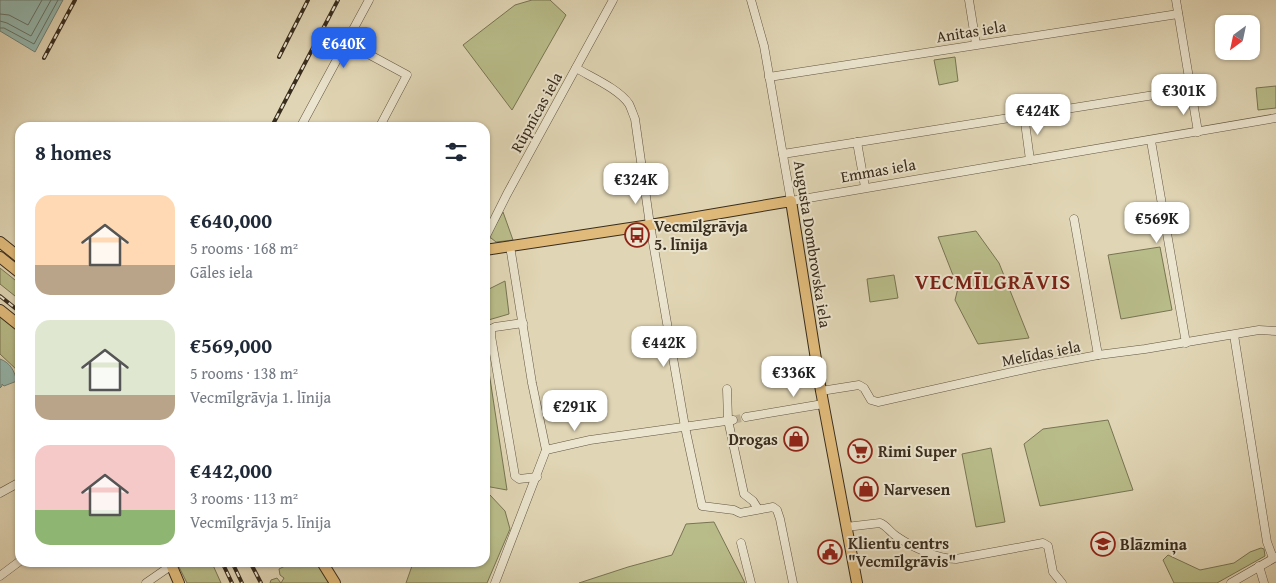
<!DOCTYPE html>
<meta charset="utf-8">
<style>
body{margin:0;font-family:"Gentium Book Plus",serif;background:#f6f6f7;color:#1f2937;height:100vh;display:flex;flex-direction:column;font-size:19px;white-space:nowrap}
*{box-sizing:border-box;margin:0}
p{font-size:16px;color:#747a83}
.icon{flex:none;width:28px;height:28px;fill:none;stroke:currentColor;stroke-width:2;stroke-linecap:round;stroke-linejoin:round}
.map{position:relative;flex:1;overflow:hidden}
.side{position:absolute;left:15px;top:122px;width:475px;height:445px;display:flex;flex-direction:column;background:#fff;border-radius:15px;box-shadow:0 1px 4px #0004}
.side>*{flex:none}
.needle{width:32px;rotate:213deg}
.fabs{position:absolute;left:1215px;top:15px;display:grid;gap:10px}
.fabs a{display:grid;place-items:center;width:45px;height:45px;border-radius:10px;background:#fff;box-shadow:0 1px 4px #0004;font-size:25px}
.price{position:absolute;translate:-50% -42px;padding:0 11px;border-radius:10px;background:#fff;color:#222;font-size:16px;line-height:32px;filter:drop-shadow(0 1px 2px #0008)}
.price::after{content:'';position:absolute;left:50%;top:30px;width:15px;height:11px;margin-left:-8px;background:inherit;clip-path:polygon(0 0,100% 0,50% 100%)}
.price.active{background:#2563eb;color:#fff}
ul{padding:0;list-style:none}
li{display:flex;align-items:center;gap:15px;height:125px;padding:0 20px}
li span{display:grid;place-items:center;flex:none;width:140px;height:100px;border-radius:15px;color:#555}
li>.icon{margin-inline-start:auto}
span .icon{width:60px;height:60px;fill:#fffc;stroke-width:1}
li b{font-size:21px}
h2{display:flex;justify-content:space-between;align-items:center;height:60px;padding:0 20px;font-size:21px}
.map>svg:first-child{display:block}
.green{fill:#b8bc89;stroke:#787453}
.water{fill:#94b8b0;stroke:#6f8075}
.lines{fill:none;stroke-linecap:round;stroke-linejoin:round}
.shore{stroke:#667266;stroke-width:1}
.minor-tunnel{stroke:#beb396;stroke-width:8;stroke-dasharray:8 4;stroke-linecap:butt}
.minor-casing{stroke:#625643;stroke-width:9}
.major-casing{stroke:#382c1d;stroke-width:12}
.minor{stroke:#ebe4ce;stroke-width:8}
.major{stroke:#e0ba7a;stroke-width:10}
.rail-casing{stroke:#382c1d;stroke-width:4}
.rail{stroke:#ebe4ce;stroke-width:2;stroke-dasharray:5.5;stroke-linecap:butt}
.labels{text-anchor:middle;stroke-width:4;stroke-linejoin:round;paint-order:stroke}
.street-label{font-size:16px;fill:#382c1d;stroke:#ebe4ce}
.poi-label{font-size:16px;font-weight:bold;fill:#382c1d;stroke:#ebe4ce;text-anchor:start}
.district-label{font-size:21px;font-weight:bold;letter-spacing:1px;fill:#7a1f14;stroke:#ebe4ce}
</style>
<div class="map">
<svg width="1276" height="583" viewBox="0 0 1276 583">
<rect width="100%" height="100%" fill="#e0d5b4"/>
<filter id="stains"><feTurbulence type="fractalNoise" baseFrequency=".004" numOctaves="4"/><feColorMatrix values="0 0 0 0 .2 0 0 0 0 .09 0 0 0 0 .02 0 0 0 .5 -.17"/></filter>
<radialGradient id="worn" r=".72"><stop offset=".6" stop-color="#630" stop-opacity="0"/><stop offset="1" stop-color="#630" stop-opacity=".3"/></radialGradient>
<g class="green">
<polygon points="532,0 550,0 566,15 512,110 463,45 515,5"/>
<polygon points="955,57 958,81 939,85 934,60"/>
<polygon points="1276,86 1276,108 1258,110 1256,88"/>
<polygon points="503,212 513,240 496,242 491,238 488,238"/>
<polygon points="976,231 999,263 1029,338 978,344 955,300 958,288 938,237"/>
<polygon points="1160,247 1172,310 1121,319 1108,255"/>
<polygon points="0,268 20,284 20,300 0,284"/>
<polygon points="894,275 898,298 870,302 867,279"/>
<polygon points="505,281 509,314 485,321 485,291"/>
<polygon points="0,316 20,333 20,371 18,371 0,354"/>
<polygon points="485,346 507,490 485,486"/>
<polygon points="1108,420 1133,490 1040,506 1024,444 1043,429"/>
<polygon points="991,448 1005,522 976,527 962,454"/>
<polygon points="490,495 505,511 510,529 487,583 406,583 413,563 485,562 485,496"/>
<polygon points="714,522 745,583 579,583 628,567 672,555 686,524"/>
<polygon points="1261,548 1264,549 1265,556 1217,583 1174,583 1163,560 1168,555 1200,570 1234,563 1250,552"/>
<polygon points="286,562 318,563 330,583 270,583 271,580 277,578 281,583 284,578 280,575 279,569 285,566"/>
<polygon points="177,563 212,563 221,583 187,583"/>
</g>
<g class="water">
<polygon points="0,0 63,0 35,52 0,31"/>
<path d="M0 359C11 363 14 371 17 381L4 386 2 384V386L0 388Z"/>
</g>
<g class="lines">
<g class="shore">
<polyline points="0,14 9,15 28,25 42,0"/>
<polyline points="0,21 7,23 31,36 51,0"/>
<polyline points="0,28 4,28 34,44 58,0"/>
</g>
<polyline class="minor-tunnel" points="733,420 746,417"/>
<g class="minor-casing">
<g id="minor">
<polyline points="751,0 764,46 791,201 1276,118"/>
<polyline points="969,0 976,44"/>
<polyline points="1176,0 1198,132"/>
<polyline points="346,42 407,75 379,128"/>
<path d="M576 68C591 77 619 89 629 104 631 108 633 114 635 119L650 225 685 427 702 506 734 510 740 513 773 507 777 510 780 519 793 583"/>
<polyline points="769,77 1178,14"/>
<polyline points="1024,115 1030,160"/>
<polyline points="300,128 369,0"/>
<polyline points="1151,141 1186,343"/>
<polyline points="857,142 865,187"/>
<polyline points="783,154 1192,89"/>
<polyline points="1074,219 1098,355"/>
<polyline points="485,238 507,194 613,0"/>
<polyline points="523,323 495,327 491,329 491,336 515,476 519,479 537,477"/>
<polyline points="1234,335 1267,542 1273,558"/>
<polyline points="727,389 728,420 744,494 753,501 758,509"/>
<polyline points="821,391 859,385 864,388 871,400 878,402 1039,366 1098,355 1145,349 1259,330 1276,331"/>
<polyline points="746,417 823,404"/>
<polyline points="546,450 590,440 733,420"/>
<polyline points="0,493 20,482"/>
<path d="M846 527 880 523C887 526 890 532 896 536 912 547 937 559 956 559L1043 543 1048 546 1053 572 1062 583"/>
<polyline points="741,543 751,583"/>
<polyline points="1259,566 1264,583"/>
<polyline points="0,576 20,561"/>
<polyline points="146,583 172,565"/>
<polyline points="495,583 546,450 532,383 510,246"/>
<polyline points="1231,583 1276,557"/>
</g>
</g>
<g class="major-casing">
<g id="major">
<polyline points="0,242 20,258"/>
<polyline points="485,250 650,225 791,201 821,391 857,583"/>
<polyline points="0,257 20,273"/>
<polyline points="0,310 20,326"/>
<polyline points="170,562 179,583"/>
<polyline points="322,562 335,583"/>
</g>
</g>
<use href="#minor" class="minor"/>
<use href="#major" class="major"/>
<g class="rail-casing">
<g id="rail">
<polyline points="279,57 308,0"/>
<polyline points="44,58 75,0"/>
<polyline points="271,128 338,0"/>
<polyline points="0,296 20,312"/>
<polyline points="222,562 232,583"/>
<polyline points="232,562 242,583"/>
<polyline points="250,562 261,583"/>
</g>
</g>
<use href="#rail" class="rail"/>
</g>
<defs>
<g id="bus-ring" transform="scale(1.25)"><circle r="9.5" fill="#ebe4ce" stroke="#8f2418" stroke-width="1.5"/><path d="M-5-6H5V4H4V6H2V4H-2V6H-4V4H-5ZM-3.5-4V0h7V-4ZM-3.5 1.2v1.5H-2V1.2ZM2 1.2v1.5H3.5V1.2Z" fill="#8f2418"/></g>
<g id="shop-ring" transform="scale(1.25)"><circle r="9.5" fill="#ebe4ce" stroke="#8f2418" stroke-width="1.5"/><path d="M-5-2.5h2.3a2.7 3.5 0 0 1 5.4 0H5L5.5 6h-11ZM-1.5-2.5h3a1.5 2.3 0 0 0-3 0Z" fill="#8f2418"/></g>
<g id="supermarket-ring" transform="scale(1.25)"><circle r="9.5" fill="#ebe4ce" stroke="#8f2418" stroke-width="1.5"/><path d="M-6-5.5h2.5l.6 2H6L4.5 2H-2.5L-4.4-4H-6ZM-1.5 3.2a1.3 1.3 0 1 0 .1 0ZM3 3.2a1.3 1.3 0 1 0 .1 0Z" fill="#8f2418"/></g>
<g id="school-ring" transform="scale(1.25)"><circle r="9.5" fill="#ebe4ce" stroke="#8f2418" stroke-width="1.5"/><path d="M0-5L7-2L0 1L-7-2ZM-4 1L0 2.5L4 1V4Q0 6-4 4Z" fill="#8f2418"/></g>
<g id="civic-ring" transform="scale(1.25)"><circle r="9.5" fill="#ebe4ce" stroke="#8f2418" stroke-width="1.5"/><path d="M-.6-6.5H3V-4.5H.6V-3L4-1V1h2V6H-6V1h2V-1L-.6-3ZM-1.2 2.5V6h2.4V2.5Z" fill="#8f2418"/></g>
</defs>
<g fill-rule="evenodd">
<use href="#bus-ring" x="637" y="235"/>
<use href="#shop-ring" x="796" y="439"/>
<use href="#supermarket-ring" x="860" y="451"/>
<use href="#shop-ring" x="866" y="489"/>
<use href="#school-ring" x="1103" y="544"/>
<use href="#civic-ring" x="830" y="552"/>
</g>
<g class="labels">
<g class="street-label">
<text transform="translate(971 31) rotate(-9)" y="6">Anitas iela</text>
<text transform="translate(536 112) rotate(-61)" y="6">Rūpnīcas iela</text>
<text transform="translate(878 170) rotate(-10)" y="6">Emmas iela</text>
<text transform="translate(813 244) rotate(81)" y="6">Augusta Dombrovska iela</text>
<text transform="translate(1041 353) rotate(-11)" y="6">Melīdas iela</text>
</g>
<g class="poi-label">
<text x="654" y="232">Vecmīlgrāvja<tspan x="654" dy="18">5. līnija</tspan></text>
<text x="778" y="445" text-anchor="end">Drogas</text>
<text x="878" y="457">Rimi Super</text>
<text x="884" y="495">Narvesen</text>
<text x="848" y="549">Klientu centrs<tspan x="848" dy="18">"Vecmīlgrāvis"</tspan></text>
<text x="1120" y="550">Blāzmiņa</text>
</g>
<g class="district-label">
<text x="993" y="289">VECMĪLGRĀVIS</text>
</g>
</g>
<rect width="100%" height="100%" filter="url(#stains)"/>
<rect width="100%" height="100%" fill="url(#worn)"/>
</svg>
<div class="fabs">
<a><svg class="needle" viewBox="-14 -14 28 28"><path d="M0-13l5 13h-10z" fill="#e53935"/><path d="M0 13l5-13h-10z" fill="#747a83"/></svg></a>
</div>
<b class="price active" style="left:344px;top:69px">€640K</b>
<b class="price" style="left:1184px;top:116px">€301K</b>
<b class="price" style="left:1038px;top:136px">€424K</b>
<b class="price" style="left:636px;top:205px">€324K</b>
<b class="price" style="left:1157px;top:244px">€569K</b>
<b class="price" style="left:664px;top:368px">€442K</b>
<b class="price" style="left:794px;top:398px">€336K</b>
<b class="price" style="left:575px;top:432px">€291K</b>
<section class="side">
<h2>8 homes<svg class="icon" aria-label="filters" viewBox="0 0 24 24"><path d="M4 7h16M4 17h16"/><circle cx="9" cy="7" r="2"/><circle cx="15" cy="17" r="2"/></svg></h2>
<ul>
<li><span style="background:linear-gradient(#ffd9b3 70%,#b9a48a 0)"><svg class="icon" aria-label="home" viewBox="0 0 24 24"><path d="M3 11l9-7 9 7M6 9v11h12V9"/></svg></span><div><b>€640,000</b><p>5 rooms · 168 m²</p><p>Gāles iela</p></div></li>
<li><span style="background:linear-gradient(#dfe7d0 75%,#b9a48a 0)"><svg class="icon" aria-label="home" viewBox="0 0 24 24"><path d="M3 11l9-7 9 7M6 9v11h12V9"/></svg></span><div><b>€569,000</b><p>5 rooms · 138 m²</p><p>Vecmīlgrāvja 1. līnija</p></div></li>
<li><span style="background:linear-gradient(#f6c9c9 65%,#8fb573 0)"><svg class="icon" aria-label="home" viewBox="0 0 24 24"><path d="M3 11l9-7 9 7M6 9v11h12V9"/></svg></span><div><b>€442,000</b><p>3 rooms · 113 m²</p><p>Vecmīlgrāvja 5. līnija</p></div></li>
</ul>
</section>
</div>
